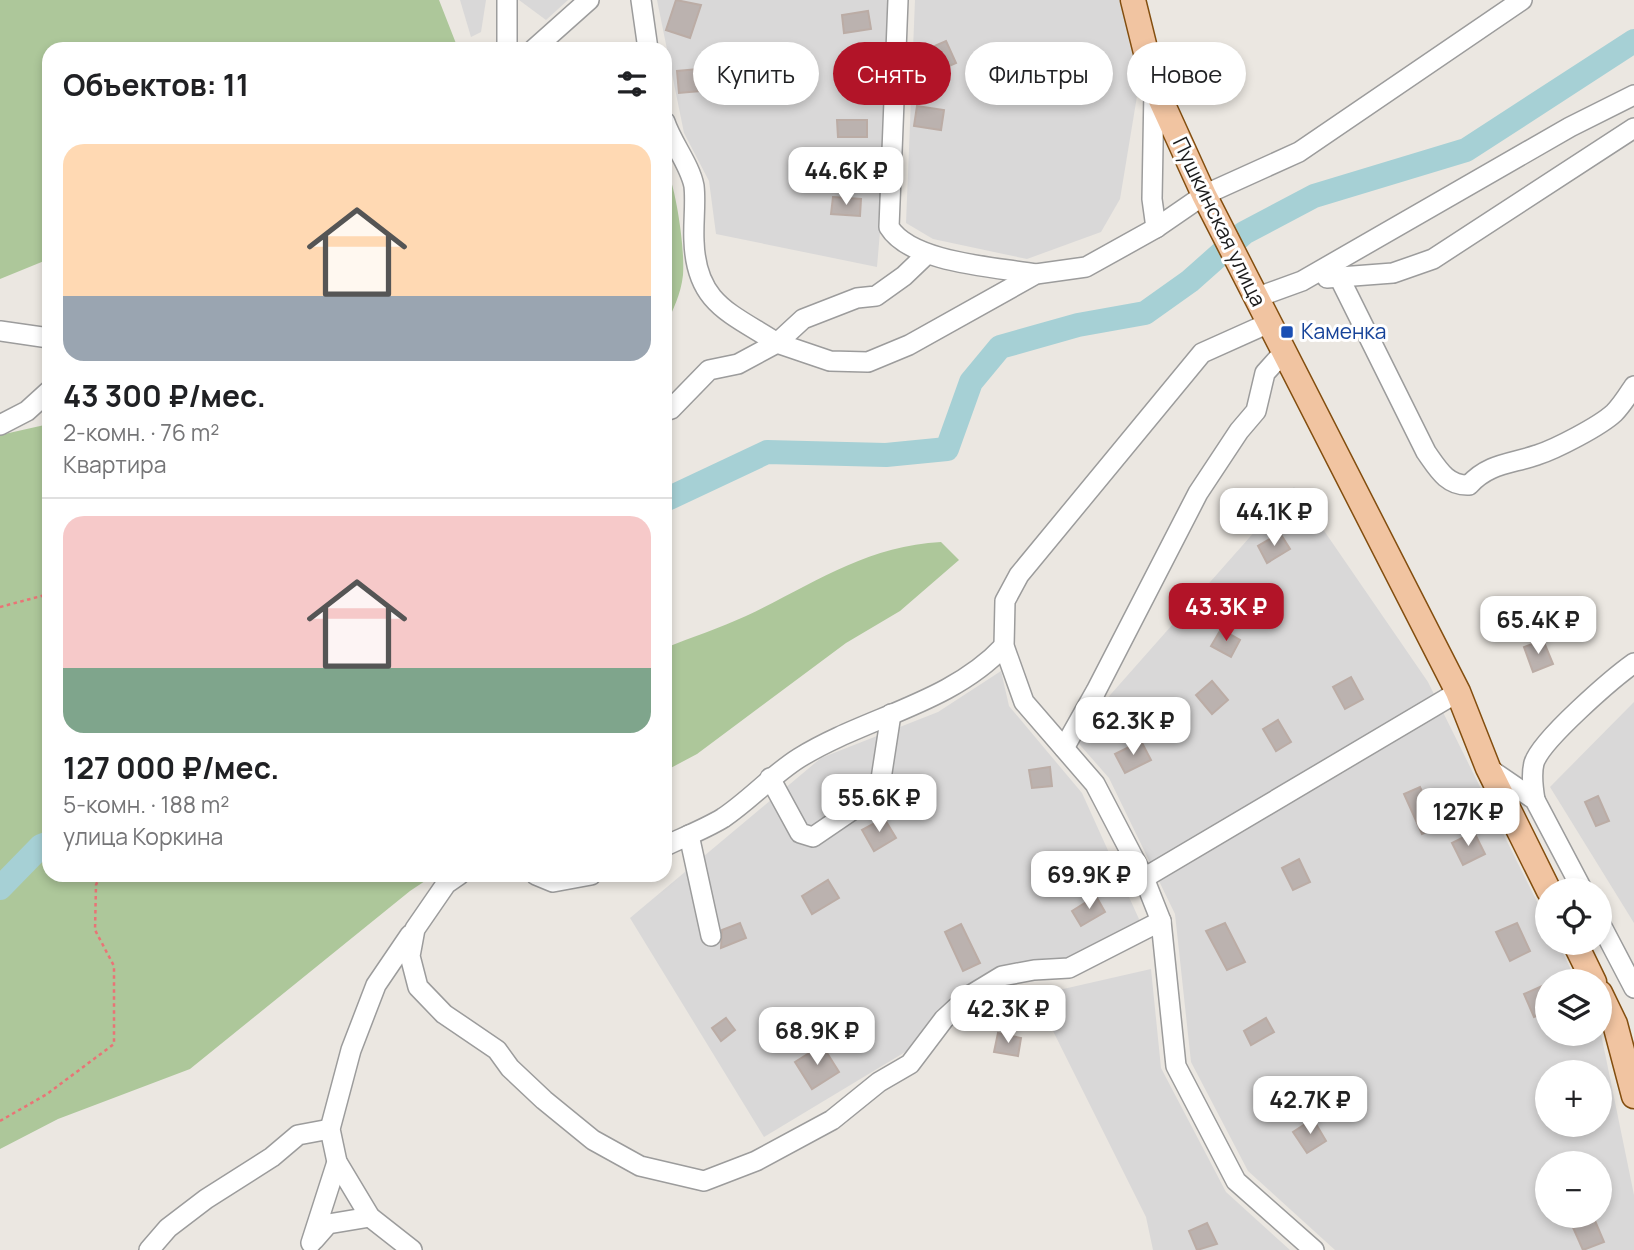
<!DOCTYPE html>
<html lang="ru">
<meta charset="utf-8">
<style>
body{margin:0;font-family:Manrope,sans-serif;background:#f2f2f2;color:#202124;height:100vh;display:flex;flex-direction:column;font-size:26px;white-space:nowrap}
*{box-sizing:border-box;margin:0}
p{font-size:23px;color:#757577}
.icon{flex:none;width:38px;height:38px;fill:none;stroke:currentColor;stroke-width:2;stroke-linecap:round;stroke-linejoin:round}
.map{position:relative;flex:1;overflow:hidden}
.side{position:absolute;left:42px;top:42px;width:630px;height:840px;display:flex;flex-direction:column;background:#fff;border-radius:21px;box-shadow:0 4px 10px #0003}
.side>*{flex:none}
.top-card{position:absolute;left:693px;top:42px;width:665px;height:63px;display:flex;gap:14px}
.controls{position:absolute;left:1535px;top:878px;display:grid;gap:14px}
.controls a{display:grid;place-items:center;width:77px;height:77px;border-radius:50%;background:#fff;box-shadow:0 4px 10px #0003;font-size:35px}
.price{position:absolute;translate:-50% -60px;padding:0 16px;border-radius:14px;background:#fff;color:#222;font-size:23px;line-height:46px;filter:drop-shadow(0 2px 4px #0008)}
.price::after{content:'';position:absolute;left:50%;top:42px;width:21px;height:16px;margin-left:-10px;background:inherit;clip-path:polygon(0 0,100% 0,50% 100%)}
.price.active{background:#b21428;color:#fff}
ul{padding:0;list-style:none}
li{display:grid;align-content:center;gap:14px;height:371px;padding:0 21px}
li+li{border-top:2px solid #e0e0e0}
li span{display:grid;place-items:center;height:217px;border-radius:21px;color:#555}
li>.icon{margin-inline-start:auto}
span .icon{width:126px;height:126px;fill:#fffc;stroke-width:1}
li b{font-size:30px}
h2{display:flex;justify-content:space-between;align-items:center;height:84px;padding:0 21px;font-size:30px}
.chip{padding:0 24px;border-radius:32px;background:#fff;box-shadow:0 4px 10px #0003;font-size:24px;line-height:63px}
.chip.active{background:#b21428;color:#fff}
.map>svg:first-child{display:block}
.residential{fill:#d9d8d8;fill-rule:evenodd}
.forest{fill:#adc79a}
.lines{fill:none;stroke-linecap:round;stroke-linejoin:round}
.river{stroke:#a6d0d5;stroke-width:24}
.building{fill:#bbb2af;stroke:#bbaca5;stroke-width:2}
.minor-casing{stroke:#9c9c9c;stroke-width:22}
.major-casing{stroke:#834e0f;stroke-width:27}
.path{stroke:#ea7376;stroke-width:2.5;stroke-dasharray:3.5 3.5;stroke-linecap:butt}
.minor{stroke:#fff;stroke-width:19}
.major{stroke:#f1c4a1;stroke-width:24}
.transit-dot{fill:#1a4fb4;stroke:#fff;stroke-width:2.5}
.labels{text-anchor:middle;stroke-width:6;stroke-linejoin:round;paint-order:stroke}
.street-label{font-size:21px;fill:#1b1b1b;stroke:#fff}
.transit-label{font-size:21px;fill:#164399;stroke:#fff;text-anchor:start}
</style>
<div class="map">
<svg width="1634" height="1250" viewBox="0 0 1634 1250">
<rect width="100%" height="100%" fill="#ebe7e1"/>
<g class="residential">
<polygon points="460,0 486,0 481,32 471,37"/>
<polygon points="519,0 568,0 546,20"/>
<polygon points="657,0 894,0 891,102 877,267 716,234 709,181 684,133"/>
<polygon points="915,0 1127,0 1140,78 1120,199 1101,232 1027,259 933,239 906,223"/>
<path d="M1294 487 1428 682 1547 922V943H1558L1577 982H1547V1034H1600V1029L1634 1195V1250H1335L1248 1171 1191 1062 1175 914 1109 778 1073 737ZM1547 1073H1600V1125H1547ZM1547 1164H1600V1216H1547Z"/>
<polygon points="1001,671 1009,706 1082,793 1148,939 1000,973 945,1028 764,1137 630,918 821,758 938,712"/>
<polygon points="1634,702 1634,923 1550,787"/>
<polygon points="1151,969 1161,1068 1226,1192 1290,1250 1153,1250 1146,1217 1053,1031 1042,1023 991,1024 1015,1000"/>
</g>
<g class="forest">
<polygon points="0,0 439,0 457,46 456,49 49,49 49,259 0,279"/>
<path d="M665 162C676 189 685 246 683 275 681 294 673 310 665 327Z"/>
<polygon points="49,424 49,875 434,875 410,891 190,1069 58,1119 0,1149 0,435"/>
<path d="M941 542 959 560 900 611 846 643 697 754 665 771V648C692 637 720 628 746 616 812 585 865 546 941 542Z"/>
</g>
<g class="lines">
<g class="river">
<polyline points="665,500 767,452 886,455 947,449 971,382 1000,347 1078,325 1145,313 1190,281 1244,233 1314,196 1466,150 1634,41"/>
<polyline points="0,888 41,846 49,843"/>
</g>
</g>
<g class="building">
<polygon points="676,0 701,5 690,38 666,30"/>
<polygon points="868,11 871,29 844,33 842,15"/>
<polygon points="946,41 956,63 933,73 923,51"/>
<polygon points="876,63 878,81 851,85 849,67"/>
<polygon points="698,69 700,91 679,93 677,71"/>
<polygon points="917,106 944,110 941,130 914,126"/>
<polygon points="837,120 867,120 867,137 838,137"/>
<polygon points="833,197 861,199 860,216 831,214"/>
<polygon points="1280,533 1290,549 1267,563 1258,546"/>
<polygon points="1221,629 1240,640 1231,657 1211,646"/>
<polygon points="1543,640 1553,664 1533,672 1524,647"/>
<polygon points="1351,677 1363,699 1345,709 1333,687"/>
<polygon points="1212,681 1228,700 1212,714 1196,695"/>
<polygon points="1278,720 1291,742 1276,751 1263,729"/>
<polygon points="1141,741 1151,760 1125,773 1115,754"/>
<polygon points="1050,767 1052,786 1032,788 1029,770"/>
<polygon points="1420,787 1438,827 1422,834 1404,794"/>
<polygon points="1598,796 1609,821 1596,826 1585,802"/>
<polygon points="884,818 896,838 874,851 862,830"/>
<polygon points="1474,832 1485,854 1463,865 1452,843"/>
<polygon points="1299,859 1310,882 1293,890 1282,868"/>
<polygon points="828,880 839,898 812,914 802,896"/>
<polygon points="1096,896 1105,912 1081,926 1072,911"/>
<polygon points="740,923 746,938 721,948 722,930"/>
<polygon points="1225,923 1245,962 1227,970 1206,931"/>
<polygon points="1517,923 1530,951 1510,961 1496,932"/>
<polygon points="961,924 980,963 963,971 945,932"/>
<polygon points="1542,986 1547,996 1547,1012 1534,1017 1524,994"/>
<polygon points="726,1018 735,1030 721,1041 712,1028"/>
<polygon points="1266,1018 1274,1032 1251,1045 1244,1031"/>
<polygon points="998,1033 1021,1038 1018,1056 994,1052"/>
<polygon points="822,1045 839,1072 812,1089 795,1062"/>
<polygon points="1313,1119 1326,1141 1307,1153 1293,1132"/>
<polygon points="1587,1216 1593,1216 1604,1242 1583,1250 1571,1223"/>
<polygon points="1207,1223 1217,1244 1197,1250 1189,1231"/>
</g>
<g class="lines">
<g class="minor-casing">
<g id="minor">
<polyline points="507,0 507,49"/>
<polyline points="641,0 648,49"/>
<path d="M898 0 889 227C911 263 996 267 1036 274"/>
<polyline points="534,49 589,0"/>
<path d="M665 122C672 143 690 165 694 186 696 203 693 223 694 241 696 304 731 313 777 343L803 319 857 298 876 296 904 276 927 254"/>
<polyline points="1156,228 1204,195 1299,152 1522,0"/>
<path d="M1339 277 1426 452C1438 469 1447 486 1469 485 1489 463 1511 464 1537 455 1556 449 1600 426 1614 413 1622 405 1628 395 1634 386"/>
<polyline points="1327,278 1393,273 1433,259 1634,128"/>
<polyline points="1255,298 1302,281 1570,127 1634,95"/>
<polyline points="1269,323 1202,353 1019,575 1005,601 1004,646 1024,702 1095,784 1144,878 1161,921 1176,1066 1236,1181 1314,1250"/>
<polyline points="0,331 49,338"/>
<polyline points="665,411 671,409 709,370 738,364 777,343 830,361 868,362 909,345 1036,274 1086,267 1156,228 1152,199 1154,90"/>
<polyline points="0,425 27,411 49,391"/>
<polyline points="1064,748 1096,691 1198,493 1239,431 1256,411 1265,373 1284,352"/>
<polyline points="1488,768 1535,800 1583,891"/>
<polyline points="770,778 800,833 813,837 879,792 891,714"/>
<path d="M1535 800C1533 788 1531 775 1534 763 1541 740 1613 678 1634 663"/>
<polyline points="689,835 711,936"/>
<path d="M665 846C684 837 705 829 723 818 750 800 772 775 799 758 865 717 950 704 1004 646"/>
<polyline points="459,875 446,884 415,929 410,956 418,987 444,1014 497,1050 510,1068 544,1100 593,1140 640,1166 704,1181 756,1161 832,1120 879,1082 910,1064 944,1019 969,996 1002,976 1034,970 1069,968 1161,921"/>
<polyline points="536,875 553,882 591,875"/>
<polyline points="1144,878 1458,692"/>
<polyline points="1600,923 1634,988"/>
<polyline points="410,935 376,985 351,1050 330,1129 337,1162 370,1217 412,1250"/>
<polyline points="314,1240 328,1224 370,1217"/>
<polyline points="311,1243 337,1162"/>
<polyline points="149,1250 168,1228 206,1199 272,1157 298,1135 330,1129"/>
</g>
</g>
<g class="major-casing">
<g id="major">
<polyline points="1133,0 1154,85 1204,195 1458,692 1488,768 1549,891"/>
<polyline points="1575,943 1594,982"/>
<polyline points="1600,993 1615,1024 1634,1096"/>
</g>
</g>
<g class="path">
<polyline points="0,607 49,594"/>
<polyline points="0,1121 47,1094 114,1044 114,966 95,930 96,885 100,875"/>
</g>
<use href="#minor" class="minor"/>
<use href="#major" class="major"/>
</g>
<rect class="transit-dot" x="1280" y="325" width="14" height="14" rx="3.5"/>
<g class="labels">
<g class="street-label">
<text transform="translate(1219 222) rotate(64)" y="7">Пушкинская улица</text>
</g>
<g class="transit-label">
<text x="1301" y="339">Каменка</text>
</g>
</g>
</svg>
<div class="controls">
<a><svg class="icon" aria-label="locate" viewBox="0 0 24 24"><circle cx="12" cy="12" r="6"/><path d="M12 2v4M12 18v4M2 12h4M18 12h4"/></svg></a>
<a><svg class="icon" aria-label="layers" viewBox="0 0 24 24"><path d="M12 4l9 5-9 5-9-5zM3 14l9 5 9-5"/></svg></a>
<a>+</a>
<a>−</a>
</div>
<b class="price" style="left:846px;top:207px">44.6K ₽</b>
<b class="price" style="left:1274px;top:548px">44.1K ₽</b>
<b class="price active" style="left:1226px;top:643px">43.3K ₽</b>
<b class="price" style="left:1538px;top:656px">65.4K ₽</b>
<b class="price" style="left:1133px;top:757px">62.3K ₽</b>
<b class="price" style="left:879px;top:834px">55.6K ₽</b>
<b class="price" style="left:1468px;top:848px">127K ₽</b>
<b class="price" style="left:1089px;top:911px">69.9K ₽</b>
<b class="price" style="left:1008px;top:1045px">42.3K ₽</b>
<b class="price" style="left:817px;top:1067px">68.9K ₽</b>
<b class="price" style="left:1310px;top:1136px">42.7K ₽</b>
<div class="top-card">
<a class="chip">Купить</a>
<a class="chip active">Снять</a>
<a class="chip">Фильтры</a>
<a class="chip">Новое</a>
</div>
<section class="side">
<h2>Объектов: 11<svg class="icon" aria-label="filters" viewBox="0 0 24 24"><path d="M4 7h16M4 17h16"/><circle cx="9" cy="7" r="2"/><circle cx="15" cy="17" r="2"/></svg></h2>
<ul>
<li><span style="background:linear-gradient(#ffd9b3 70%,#9aa5b1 0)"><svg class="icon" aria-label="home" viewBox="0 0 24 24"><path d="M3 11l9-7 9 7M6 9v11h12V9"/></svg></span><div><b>43 300 ₽/мес.</b><p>2-комн. · 76 m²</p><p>Квартира</p></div></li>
<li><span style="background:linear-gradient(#f6c9c9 70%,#7fa58c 0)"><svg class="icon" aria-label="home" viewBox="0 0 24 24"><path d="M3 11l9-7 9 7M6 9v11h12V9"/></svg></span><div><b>127 000 ₽/мес.</b><p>5-комн. · 188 m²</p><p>улица Коркина</p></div></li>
</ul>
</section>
</div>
